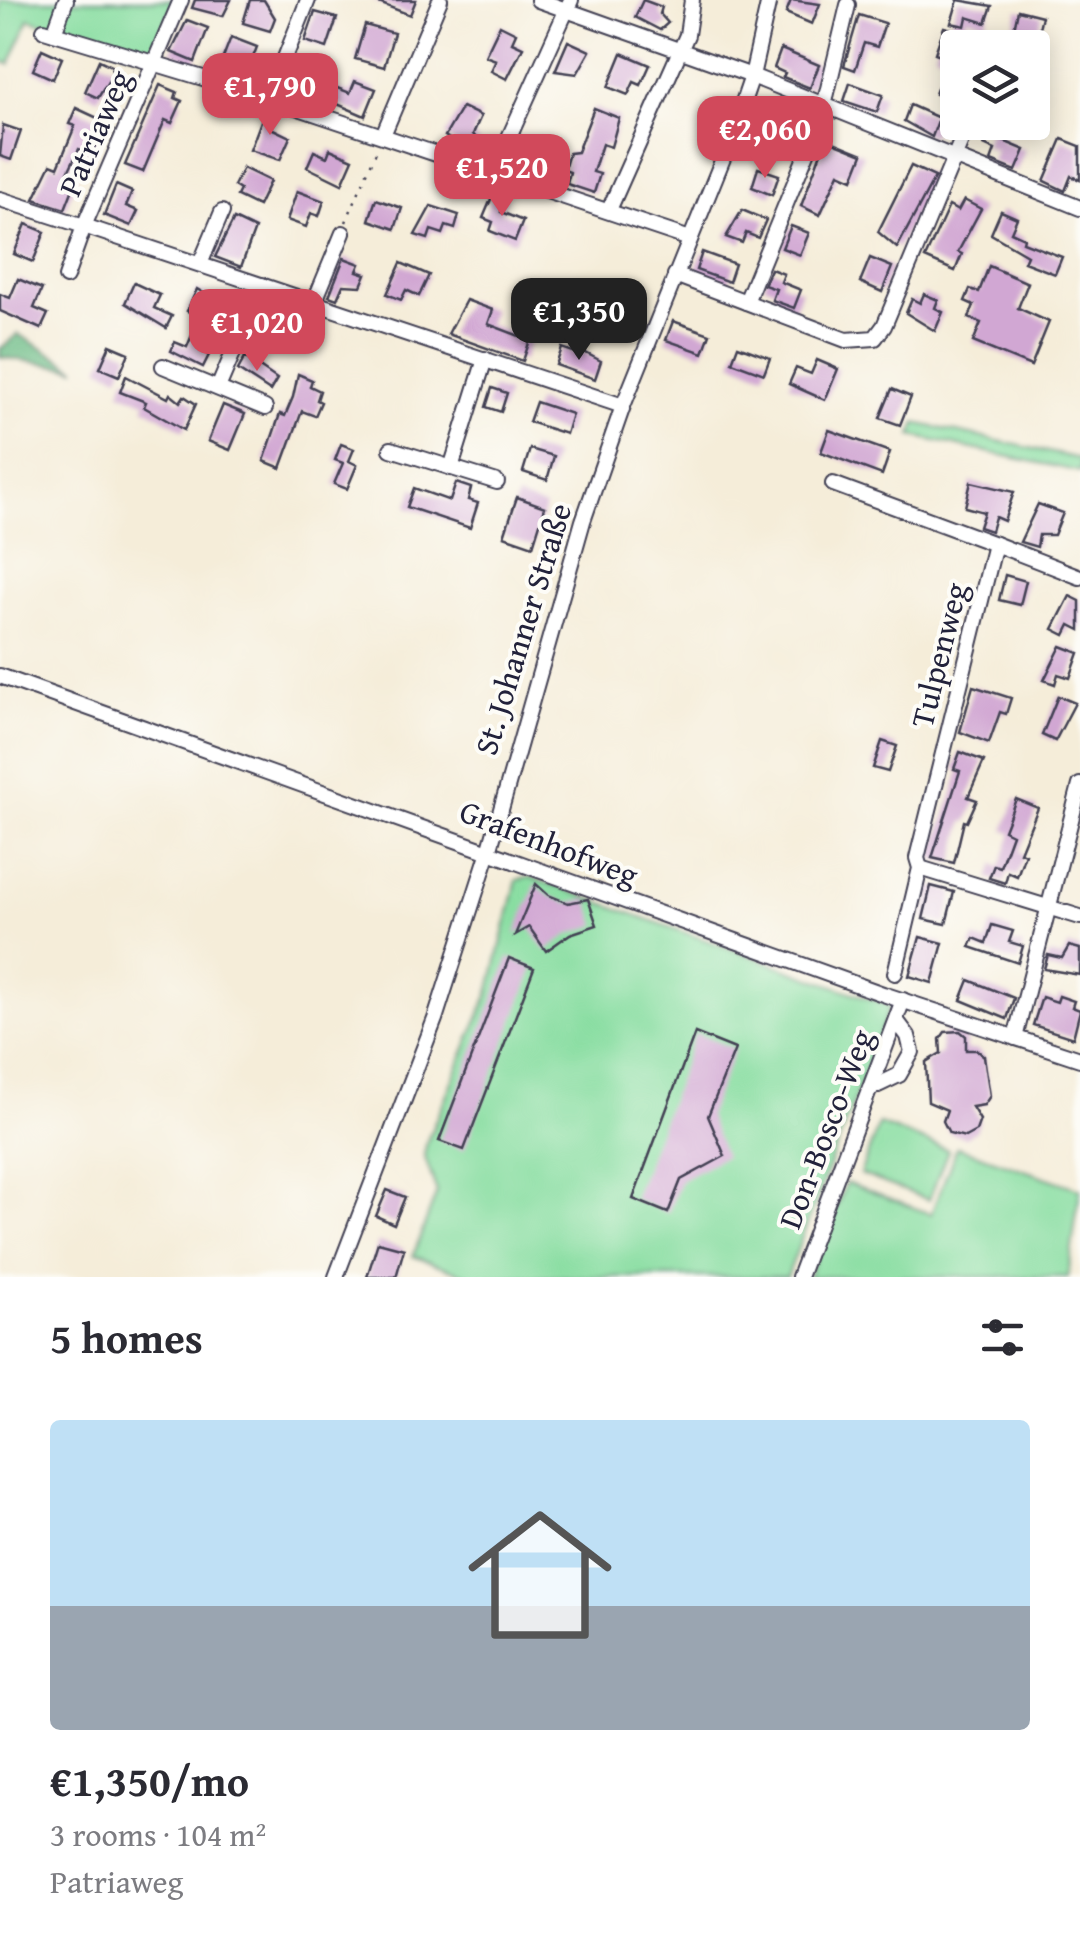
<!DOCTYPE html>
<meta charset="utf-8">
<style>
body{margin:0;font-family:"Gentium Book Plus",serif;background:#f2f2f3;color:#2b2b33;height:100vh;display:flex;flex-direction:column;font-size:38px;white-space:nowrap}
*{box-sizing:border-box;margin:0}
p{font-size:32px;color:#7c7c81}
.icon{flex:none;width:55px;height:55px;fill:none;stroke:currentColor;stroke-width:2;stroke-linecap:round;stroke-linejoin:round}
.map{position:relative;height:1277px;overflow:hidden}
.sheet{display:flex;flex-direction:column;background:#fff;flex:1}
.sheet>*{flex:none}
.buttons{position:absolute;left:940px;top:30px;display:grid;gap:20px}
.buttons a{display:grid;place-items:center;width:110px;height:110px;border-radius:10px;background:#fff;box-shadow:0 5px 25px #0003;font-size:50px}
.price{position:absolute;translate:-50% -85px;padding:0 22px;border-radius:20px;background:#d1495b;color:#fff;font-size:32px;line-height:65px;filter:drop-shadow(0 2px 5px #0008)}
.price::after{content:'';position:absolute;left:50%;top:60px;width:30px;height:22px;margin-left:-15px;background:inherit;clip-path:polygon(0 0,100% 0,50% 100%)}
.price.on{background:#222;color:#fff}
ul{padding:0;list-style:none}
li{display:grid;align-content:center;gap:20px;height:530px;padding:0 50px}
li span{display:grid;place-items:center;height:310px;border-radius:10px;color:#555}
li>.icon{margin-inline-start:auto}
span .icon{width:180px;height:180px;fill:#fffc;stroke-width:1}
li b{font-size:42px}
h2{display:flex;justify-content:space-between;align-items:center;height:120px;padding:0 50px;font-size:42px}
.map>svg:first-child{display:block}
.green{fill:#87dda0;stroke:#54806e;stroke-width:2.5}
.forest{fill:#6dbc86;stroke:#486f60;stroke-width:2.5}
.building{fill:#d1a7d3}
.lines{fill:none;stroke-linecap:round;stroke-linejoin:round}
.minor-casing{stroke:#424053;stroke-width:18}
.path{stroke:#424053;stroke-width:2.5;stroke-dasharray:2.5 8;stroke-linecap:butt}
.minor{stroke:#fff;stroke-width:14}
.labels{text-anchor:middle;stroke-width:8;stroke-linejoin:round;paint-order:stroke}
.street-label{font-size:32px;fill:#22223b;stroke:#fdfcf7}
</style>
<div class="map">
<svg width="1080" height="1277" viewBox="0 0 1080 1277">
<rect width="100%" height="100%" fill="#fdfcf7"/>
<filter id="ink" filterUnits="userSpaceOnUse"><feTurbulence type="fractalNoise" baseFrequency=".01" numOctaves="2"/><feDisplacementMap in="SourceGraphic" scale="20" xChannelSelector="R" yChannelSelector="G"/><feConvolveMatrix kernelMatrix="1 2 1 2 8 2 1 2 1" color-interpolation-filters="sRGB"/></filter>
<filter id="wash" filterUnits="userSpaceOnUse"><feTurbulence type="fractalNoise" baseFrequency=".0048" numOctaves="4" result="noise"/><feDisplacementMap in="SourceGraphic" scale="40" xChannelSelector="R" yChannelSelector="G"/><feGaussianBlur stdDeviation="2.25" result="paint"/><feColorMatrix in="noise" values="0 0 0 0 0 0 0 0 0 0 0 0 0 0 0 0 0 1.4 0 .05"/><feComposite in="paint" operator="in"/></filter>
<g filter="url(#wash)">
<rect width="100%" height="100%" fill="#f5edd9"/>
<g class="green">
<polygon points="0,0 176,0 152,59 29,19 10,64 0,61"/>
<polygon points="916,423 1080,459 1080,472 912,436"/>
<polygon points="530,877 890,1006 787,1277 471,1277 413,1256 437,1192 424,1155 427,1141 489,993 517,880"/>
<polygon points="879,1124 948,1150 929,1200 860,1174"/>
<polygon points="957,1147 1080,1189 1068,1277 808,1277 846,1183 931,1214"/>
</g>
<polygon class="forest" points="18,334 77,369 0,357 0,349"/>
<g id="blocks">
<g class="building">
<polygon points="195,0 231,0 223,16 192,8"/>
<polygon points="250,0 264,0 275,18 270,31 243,23"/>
<polygon points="371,0 416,0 410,15"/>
<polygon points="643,0 662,7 660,14 668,23 660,30 635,17"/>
<polygon points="791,0 820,4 812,24 786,13"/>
<polygon points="958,0 992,6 986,23 967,17 965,26 951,23"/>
<polygon points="1018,10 1042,16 1034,48 1014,48 1020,30 1014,29"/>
<polygon points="315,12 337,18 327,48 305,41"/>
<polygon points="859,15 885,23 877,47 864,43 855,70 844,66"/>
<polygon points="187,20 208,28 195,62 171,52"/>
<polygon points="365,25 394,33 384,67 355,59"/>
<polygon points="500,25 516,33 512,42 523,47 507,79 491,71 496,60 485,56"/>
<polygon points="944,27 956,30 953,41 958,34 955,100 935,94 948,58 935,53"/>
<polygon points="231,37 257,47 245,78 219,68"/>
<polygon points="568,41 590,51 577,74 555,71"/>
<polygon points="42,49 62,58 53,79 33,70"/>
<polygon points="781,49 819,65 810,88 783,77 785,73 774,68"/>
<polygon points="622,53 650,65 641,85 634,82 628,95 608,87"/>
<polygon points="99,60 112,66 112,75 98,98 85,92"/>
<polygon points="303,67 327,75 324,83 350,93 355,81 376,89 365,116 319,96 318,100 283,92 290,74 299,77"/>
<polygon points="850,83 883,95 877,112 844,101"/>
<polygon points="160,85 177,92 175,98 182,101 172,123 165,120 143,172 125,165"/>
<polygon points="910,105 939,118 932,137 904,121"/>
<polygon points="462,107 481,116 473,134 479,142 467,151 445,136"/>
<polygon points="76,108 104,121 92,154 79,149 68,172 78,176 65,209 34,199 51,164 58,167 75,126 69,124"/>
<polygon points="266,108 277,112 271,128 290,137 280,160 250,150"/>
<polygon points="594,108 619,118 611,147 602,144 593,172 600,174 594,193 567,184 570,172 564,170 569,153 577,152"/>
<polygon points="771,109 791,116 791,135 801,139 796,152 757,134"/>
<polygon points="993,122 1008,122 1001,140 1025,150 1016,171 991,161 995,150 984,145"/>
<polygon points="3,125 21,131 11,160 0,156"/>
<polygon points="826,139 863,154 853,179 839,173 820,215 801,206"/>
<polygon points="1062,139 1080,146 1080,180 1071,176 1065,191 1044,181"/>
<polygon points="330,149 353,159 342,184 307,167 314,151 327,157"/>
<polygon points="911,166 935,177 897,248 878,232"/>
<polygon points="243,168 270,181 258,206 237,196 240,190 234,186"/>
<polygon points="758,168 779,175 772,195 752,187"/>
<polygon points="116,185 132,192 126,206 138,211 131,226 104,215"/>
<polygon points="297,191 324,201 319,216 311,213 306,227 287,220"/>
<polygon points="494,192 507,198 501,212 523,221 515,241 490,231 493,222 483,218"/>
<polygon points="376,199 402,208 395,229 369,220"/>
<polygon points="964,200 981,209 958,252 962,254 955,271 925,258 949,206 958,211"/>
<polygon points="431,206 459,215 455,229 446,226 443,234 431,230 428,239 415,235"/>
<polygon points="742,210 766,220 758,238 746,233 742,243 726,237"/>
<polygon points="1001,211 1017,218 1011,232 1024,238 1023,242 1062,257 1055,274 1024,262 1027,255 991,234"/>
<polygon points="234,219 255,229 241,267 215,257"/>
<polygon points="26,224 45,232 33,262 14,254"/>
<polygon points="791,226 809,233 800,255 782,248"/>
<polygon points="702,252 735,264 729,282 696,270"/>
<polygon points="344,258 360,264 357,271 366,274 361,286 343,285 337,299 329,296"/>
<polygon points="870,258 892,267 882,292 860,282"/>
<polygon points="401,263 429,275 419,296 406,290 401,300 387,294"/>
<polygon points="989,266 1028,283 1018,308 1049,322 1031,366 973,342 981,323 969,318 974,305 965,301 970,289 979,292"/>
<polygon points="771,269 784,274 781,282 801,290 794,308 772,300 776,289 764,285"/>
<polygon points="18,279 42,289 34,308 48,314 41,329 0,311 0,294 10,298"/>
<polygon points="134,283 160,295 154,308 172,316 166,328 125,303"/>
<polygon points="197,289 236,313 227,330 187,311"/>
<polygon points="924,294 938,300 935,308 943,312 935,331 906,313 912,299 920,303"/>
<polygon points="466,300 493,310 488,324 530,340 523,361 448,334"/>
<polygon points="269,308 292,317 279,347 257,337"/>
<polygon points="673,321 710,334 703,353 666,340"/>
<polygon points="192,335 214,345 203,367 171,351 175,342 187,347"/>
<polygon points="110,345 129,353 119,376 100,368"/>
<polygon points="738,346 770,358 764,374 732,362"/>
<polygon points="562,348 576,353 578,349 601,361 595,379 556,365"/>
<polygon points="245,357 277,379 270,391 238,370"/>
<polygon points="817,360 838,369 825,400 789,384 796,368 811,374"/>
<polygon points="298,374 312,380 310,386 320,391 317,400 321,402 315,416 302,411 281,468 264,461 280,414 285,416 293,397"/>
<polygon points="126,376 168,398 170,394 180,402 184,396 196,404 184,430 144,407 146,402 120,392"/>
<polygon points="492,388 507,393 501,412 486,407"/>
<polygon points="892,389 911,397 900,425 880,418"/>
<polygon points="536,402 572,414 566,434 529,422"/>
<polygon points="223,405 245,414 230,450 208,441"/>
<polygon points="829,430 890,452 882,475 821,452"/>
<polygon points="341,444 354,449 349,461 357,465 347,489 334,484 343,463 335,460"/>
<polygon points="530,449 554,456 547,480 523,472"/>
<polygon points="971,482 1014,492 1004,521 995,517 991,531 979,527 984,512 965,507"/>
<polygon points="456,483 471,488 468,500 478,503 470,528 407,507 414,488 450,501"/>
<polygon points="517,497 545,507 533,546 504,536"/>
<polygon points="1038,504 1063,513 1054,535 1039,535 1037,547 1020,542"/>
<polygon points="1005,575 1026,581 1020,605 999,600"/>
<polygon points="1070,596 1080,601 1080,630 1070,625 1065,635 1053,629"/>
<polygon points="1061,646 1079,653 1070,678 1058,674 1055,684 1044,680"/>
<polygon points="973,686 1011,698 1006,714 1000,712 989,743 960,732"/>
<polygon points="1058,696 1075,703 1055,741 1042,735"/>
<polygon points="882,741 897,746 888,772 873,768"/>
<polygon points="960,752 984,761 968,797 977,800 967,822 964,821 954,863 932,858 960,771 954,769"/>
<polygon points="1016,799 1038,808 1020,852 1025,854 1017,876 1008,872 1005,883 989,878 994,865 1000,867 1012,834 1004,830"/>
<polygon points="536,884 548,895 568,903 588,899 597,925 570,934 546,951 529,927 515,935"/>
<polygon points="931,886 954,892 946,924 923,919"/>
<polygon points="992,925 1013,931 1009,942 1023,946 1018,963 970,947 974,938 986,943"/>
<polygon points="920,937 943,943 932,983 909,976"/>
<polygon points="1069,946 1080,949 1080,975 1044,969 1048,955 1062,958"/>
<polygon points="509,958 534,968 464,1150 439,1141"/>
<polygon points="969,980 1014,998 1007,1019 961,1000"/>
<polygon points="1059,996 1074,1001 1072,1007 1080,1010 1073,1038 1033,1025 1042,997 1057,1002"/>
<polygon points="960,1031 966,1036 966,1050 977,1050 984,1056 990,1096 984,1105 972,1107 980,1120 976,1131 965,1137 949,1133 943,1121 947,1110 928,1102 926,1062 941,1053 940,1039 945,1032"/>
<polygon points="695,1033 735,1049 708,1116 725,1156 681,1180 668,1213 633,1199"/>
<polygon points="387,1190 405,1197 394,1224 376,1216"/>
<polygon points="378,1242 404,1249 396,1277 367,1277"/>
</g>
</g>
</g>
<g filter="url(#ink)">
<use href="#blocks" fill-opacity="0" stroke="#424053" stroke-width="2.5"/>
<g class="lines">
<g class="minor-casing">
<g id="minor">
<polyline points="181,0 84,226 623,406"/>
<polyline points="538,0 752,76 1080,208"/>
<polyline points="44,30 269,98 690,239"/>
<polyline points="54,33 66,0"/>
<polyline points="269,98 308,0"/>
<polyline points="383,135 440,0"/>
<polyline points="493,173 571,0"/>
<polyline points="0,199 84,226 66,277"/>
<polyline points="609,210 687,35 692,0"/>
<polyline points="200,264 222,212"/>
<polyline points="675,275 846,340 875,338 884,326 969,122"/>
<polyline points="746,302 821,118 848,5"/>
<polyline points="314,303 343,233"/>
<polyline points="163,366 265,408"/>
<polyline points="218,388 262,285"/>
<polyline points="391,449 497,482"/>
<polyline points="451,468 485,359"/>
<polyline points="833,484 995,544"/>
<polyline points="0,676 883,994 1080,1059"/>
<polyline points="920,868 1080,917"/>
<polyline points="895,973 920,868 917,858 995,544 1080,577"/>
<polyline points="1015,1038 1080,785"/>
<polyline points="872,1088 899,1075 912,1052 908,1036 896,1020"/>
<polyline points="336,1277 435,1019 490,848 583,521 623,406 728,146 752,76 769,0"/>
<polyline points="799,1277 903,1000"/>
</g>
</g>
<polyline class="path" points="346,222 378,147"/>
<use href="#minor" class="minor"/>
</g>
</g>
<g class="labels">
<g class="street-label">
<text transform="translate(95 133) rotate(-66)" y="11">Patriaweg</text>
<text transform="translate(523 629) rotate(-73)" y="11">St. Johanner Straße</text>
<text transform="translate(939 655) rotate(-76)" y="11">Tulpenweg</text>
<text transform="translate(549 843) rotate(21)" y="11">Grafenhofweg</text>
<text transform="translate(826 1129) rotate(-69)" y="11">Don-Bosco-Weg</text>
</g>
</g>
</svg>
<div class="buttons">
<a><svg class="icon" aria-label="layers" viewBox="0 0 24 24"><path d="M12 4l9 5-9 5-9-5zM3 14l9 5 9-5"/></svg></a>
</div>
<b class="price" style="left:270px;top:138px">€1,790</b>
<b class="price" style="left:765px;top:181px">€2,060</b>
<b class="price" style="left:502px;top:219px">€1,520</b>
<b class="price on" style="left:579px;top:363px">€1,350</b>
<b class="price" style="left:257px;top:374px">€1,020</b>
</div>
<section class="sheet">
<h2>5 homes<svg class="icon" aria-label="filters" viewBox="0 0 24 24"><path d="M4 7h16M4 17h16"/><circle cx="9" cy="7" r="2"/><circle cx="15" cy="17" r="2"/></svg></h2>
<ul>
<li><span style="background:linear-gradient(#bfe0f5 60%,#9aa5b1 0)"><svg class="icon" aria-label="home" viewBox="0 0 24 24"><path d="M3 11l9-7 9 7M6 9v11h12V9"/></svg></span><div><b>€1,350/mo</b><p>3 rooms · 104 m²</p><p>Patriaweg</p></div></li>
</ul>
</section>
